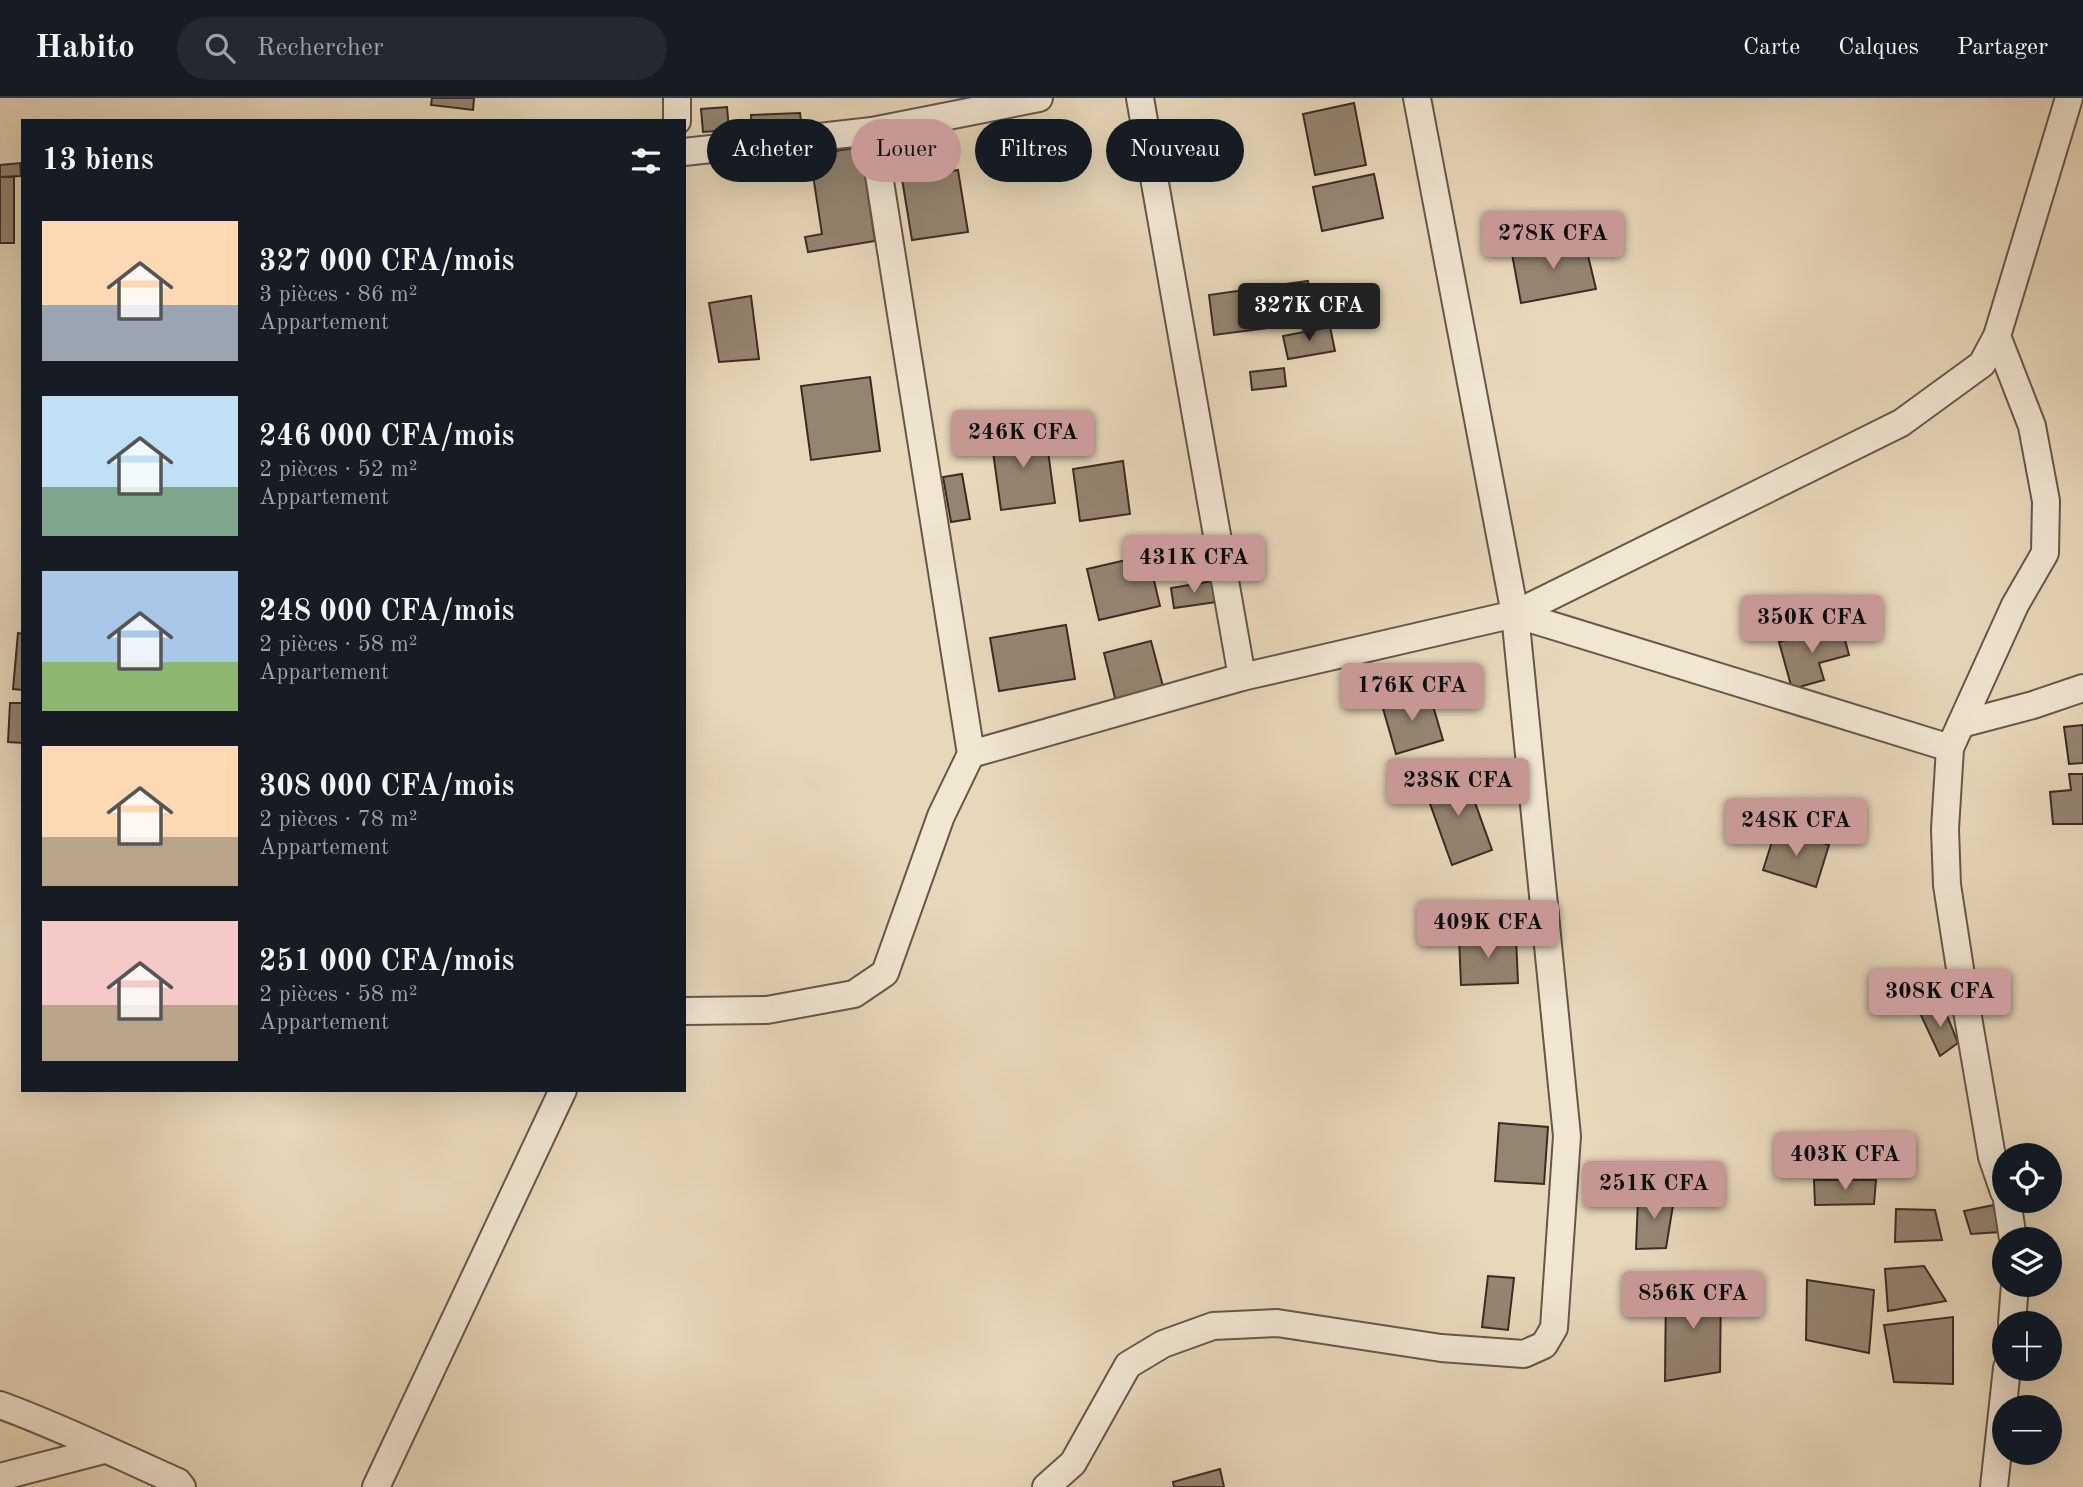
<!DOCTYPE html>
<html lang="fr">
<meta charset="utf-8">
<style>
body{margin:0;font-family:"Old Standard TT",serif;background:#242831;color:#f1f3f6;height:100vh;display:flex;flex-direction:column;font-size:26px;white-space:nowrap}
*{box-sizing:border-box;margin:0}
p{font-size:23px;color:#9ea1a6}
.icon{flex:none;width:38px;height:38px;fill:none;stroke:currentColor;stroke-width:2;stroke-linecap:round;stroke-linejoin:round}
.map{position:relative;flex:1;overflow:hidden}
.panel{position:absolute;left:21px;top:21px;width:665px;height:973px;display:flex;flex-direction:column;background:#171b24;border-radius:0px;box-shadow:0 7px 28px #0002}
.panel>*{flex:none}
.top-card{position:absolute;left:707px;top:21px;width:665px;height:63px;display:flex;gap:14px}
.buttons{position:absolute;left:1992px;top:1045px;display:grid;gap:14px}
.buttons a{display:grid;place-items:center;width:70px;height:70px;border-radius:50%;background:#171b24;box-shadow:0 7px 28px #0002;font-size:35px}
.price{position:absolute;translate:-50% -60px;padding:0 16px;border-radius:7px;background:#c59692;color:#111;font-size:23px;line-height:46px;filter:drop-shadow(0 2px 4px #0008)}
.price::after{content:'';position:absolute;left:50%;top:42px;width:21px;height:16px;margin-left:-10px;background:inherit;clip-path:polygon(0 0,100% 0,50% 100%)}
.price.selected{background:#222;color:#fff}
ul{padding:0;list-style:none}
li{display:flex;align-items:center;gap:21px;height:175px;padding:0 21px}
li span{display:grid;place-items:center;flex:none;width:196px;height:140px;border-radius:0px;color:#555}
li>.icon{margin-inline-start:auto}
span .icon{width:84px;height:84px;fill:#fffc;stroke-width:1}
li b{font-size:30px}
h2{display:flex;justify-content:space-between;align-items:center;height:84px;padding:0 21px;font-size:30px}
.pill{padding:0 24px;border-radius:32px;background:#171b24;box-shadow:0 7px 28px #0002;font-size:24px;line-height:63px}
.pill.selected{background:#c59692;color:#111}
header{display:flex;align-items:center;gap:42px;box-sizing:border-box;height:98px;padding:0 35px;background:#171b24;border-bottom:2px solid #363941}
header strong{font-size:33px}
nav{display:flex;gap:38px;margin-inline-start:auto;font-size:24px}
.search{width:490px;height:63px;background:#242831;display:flex;align-items:center;gap:18px;box-sizing:border-box;padding:0 24px;border-radius:38px;color:#9ea1a6;font-size:26px}
.map>svg:first-child{display:block}
.building{fill:#948572;stroke:#392c25;stroke-width:2}
.lines{fill:none;stroke-linecap:round;stroke-linejoin:round}
.minor-casing{stroke:#65574a;stroke-width:30}
.minor{stroke:#f0e6d2;stroke-width:26}
</style>
<header>
<strong>Habito</strong>
<div class="search"><svg class="icon" aria-label="search" viewBox="0 0 24 24"><circle cx="10" cy="10" r="6"/><path d="M15 15l6 6"/></svg>Rechercher</div>
<nav><a>Carte</a><a>Calques</a><a>Partager</a></nav>
</header>
<div class="map">
<svg width="2083" height="1389" viewBox="0 0 2083 1389">
<rect width="100%" height="100%" fill="#e8d8ba"/>
<filter id="stains"><feTurbulence type="fractalNoise" baseFrequency=".00286" numOctaves="4"/><feColorMatrix values="0 0 0 0 .2 0 0 0 0 .09 0 0 0 0 .02 0 0 0 .5 -.17"/></filter>
<radialGradient id="worn" r=".72"><stop offset=".6" stop-color="#630" stop-opacity="0"/><stop offset="1" stop-color="#630" stop-opacity=".3"/></radialGradient>
<g class="building">
<polygon points="432,0 474,0 473,12 431,7"/>
<polygon points="1354,5 1366,67 1315,77 1303,16"/>
<polygon points="727,9 729,32 703,34 701,11"/>
<polygon points="800,15 802,34 752,36 751,17"/>
<polygon points="861,49 875,143 808,154 805,139 822,136 813,77 781,83 778,62"/>
<polygon points="20,65 21,78 0,79 0,67"/>
<polygon points="958,72 968,134 912,142 902,81"/>
<polygon points="1374,76 1383,120 1322,133 1313,89"/>
<rect x="0" y="79" width="14" height="66"/>
<polygon points="1584,141 1596,191 1521,205 1512,156"/>
<polygon points="1308,183 1314,224 1214,237 1209,197"/>
<polygon points="751,198 759,261 719,264 709,205"/>
<polygon points="1330,229 1335,253 1288,261 1283,238"/>
<polygon points="1284,270 1286,288 1252,292 1250,274"/>
<polygon points="870,279 880,353 811,362 801,288"/>
<polygon points="1045,331 1055,405 1001,412 991,339"/>
<polygon points="1123,363 1130,416 1080,423 1073,371"/>
<polygon points="962,376 970,421 951,424 943,379"/>
<polygon points="1148,457 1160,508 1099,522 1087,471"/>
<polygon points="1213,483 1217,504 1174,510 1171,490"/>
<polygon points="1066,527 1075,581 999,593 990,540"/>
<polygon points="1841,527 1849,557 1819,565 1824,582 1792,591 1779,544"/>
<polygon points="18,535 23,536 23,592 13,591"/>
<polygon points="1151,543 1164,592 1116,604 1104,555"/>
<polygon points="1429,594 1443,642 1396,656 1382,607"/>
<polygon points="10,605 23,605 23,645 8,644"/>
<polygon points="2083,627 2083,665 2069,666 2064,629"/>
<polygon points="1464,674 1492,752 1452,767 1424,689"/>
<polygon points="2069,676 2083,676 2083,726 2053,726 2050,694 2071,692"/>
<polygon points="1776,731 1829,747 1816,789 1763,772"/>
<polygon points="1516,838 1518,885 1461,887 1459,839"/>
<polygon points="1944,910 1958,945 1940,958 1919,913"/>
<polygon points="1499,1025 1548,1029 1544,1086 1495,1083"/>
<polygon points="1814,1082 1876,1082 1874,1106 1815,1107"/>
<polygon points="1675,1095 1666,1150 1636,1151 1638,1101"/>
<polygon points="1994,1107 2000,1134 1971,1136 1964,1113"/>
<polygon points="1896,1111 1935,1112 1942,1142 1895,1144"/>
<polygon points="1924,1168 1946,1203 1888,1213 1885,1171"/>
<polygon points="1488,1178 1514,1180 1508,1232 1482,1229"/>
<polygon points="1807,1182 1874,1192 1869,1255 1806,1242"/>
<polygon points="1721,1186 1720,1274 1665,1283 1666,1188"/>
<polygon points="1953,1219 1953,1286 1894,1284 1884,1227"/>
<polygon points="1220,1371 1224,1389 1174,1389 1173,1384"/>
</g>
<g class="lines">
<g class="minor-casing">
<g id="minor">
<polyline points="1140,0 1242,579"/>
<polyline points="677,23 677,0"/>
<polyline points="684,54 872,33 1039,0"/>
<polyline points="1997,238 2032,328 2046,403 2045,455 2015,507 1950,650 1945,731 1947,787 1963,890 1992,1059 2004,1094"/>
<polyline points="1515,516 1950,650"/>
<polyline points="1961,626 2033,607 2083,590"/>
<polyline points="971,656 1242,579 1515,516 1901,325 1982,266 1997,238 2069,0"/>
<polyline points="684,913 767,912 854,896 885,875 941,718 971,656 872,33"/>
<polyline points="2007,1102 2013,1141"/>
<polyline points="2012,1225 2015,1186"/>
<path d="M0 1307C61 1329 119 1358 178 1384L182 1389"/>
<polyline points="0,1379 104,1352"/>
<polyline points="376,1389 563,992"/>
<polyline points="1046,1389 1073,1365 1128,1267 1163,1246 1213,1228 1277,1225 1441,1250 1524,1256 1544,1247 1554,1230 1567,1038 1515,516 1417,0"/>
<polyline points="1994,1389 2007,1270"/>
</g>
</g>
<use href="#minor" class="minor"/>
</g>
<rect width="100%" height="100%" filter="url(#stains)"/>
<rect width="100%" height="100%" fill="url(#worn)"/>
</svg>
<div class="buttons">
<a><svg class="icon" aria-label="locate" viewBox="0 0 24 24"><circle cx="12" cy="12" r="6"/><path d="M12 2v4M12 18v4M2 12h4M18 12h4"/></svg></a>
<a><svg class="icon" aria-label="layers" viewBox="0 0 24 24"><path d="M12 4l9 5-9 5-9-5zM3 14l9 5 9-5"/></svg></a>
<a>+</a>
<a>−</a>
</div>
<b class="price" style="left:1553px;top:173px">278K CFA</b>
<b class="price selected" style="left:1309px;top:245px">327K CFA</b>
<b class="price" style="left:1023px;top:372px">246K CFA</b>
<b class="price" style="left:1194px;top:497px">431K CFA</b>
<b class="price" style="left:1812px;top:557px">350K CFA</b>
<b class="price" style="left:1412px;top:625px">176K CFA</b>
<b class="price" style="left:1458px;top:720px">238K CFA</b>
<b class="price" style="left:1796px;top:760px">248K CFA</b>
<b class="price" style="left:1488px;top:862px">409K CFA</b>
<b class="price" style="left:1940px;top:931px">308K CFA</b>
<b class="price" style="left:1845px;top:1094px">403K CFA</b>
<b class="price" style="left:1654px;top:1123px">251K CFA</b>
<b class="price" style="left:1693px;top:1233px">856K CFA</b>
<div class="top-card">
<a class="pill">Acheter</a>
<a class="pill selected">Louer</a>
<a class="pill">Filtres</a>
<a class="pill">Nouveau</a>
</div>
<section class="panel">
<h2>13 biens<svg class="icon" aria-label="filters" viewBox="0 0 24 24"><path d="M4 7h16M4 17h16"/><circle cx="9" cy="7" r="2"/><circle cx="15" cy="17" r="2"/></svg></h2>
<ul>
<li><span style="background:linear-gradient(#ffd9b3 60%,#9aa5b1 0)"><svg class="icon" aria-label="home" viewBox="0 0 24 24"><path d="M3 11l9-7 9 7M6 9v11h12V9"/></svg></span><div><b>327 000 CFA/mois</b><p>3 pièces · 86 m²</p><p>Appartement</p></div></li>
<li><span style="background:linear-gradient(#bfe0f5 65%,#7fa58c 0)"><svg class="icon" aria-label="home" viewBox="0 0 24 24"><path d="M3 11l9-7 9 7M6 9v11h12V9"/></svg></span><div><b>246 000 CFA/mois</b><p>2 pièces · 52 m²</p><p>Appartement</p></div></li>
<li><span style="background:linear-gradient(#a9c7e8 65%,#8fb573 0)"><svg class="icon" aria-label="home" viewBox="0 0 24 24"><path d="M3 11l9-7 9 7M6 9v11h12V9"/></svg></span><div><b>248 000 CFA/mois</b><p>2 pièces · 58 m²</p><p>Appartement</p></div></li>
<li><span style="background:linear-gradient(#ffd9b3 65%,#b9a48a 0)"><svg class="icon" aria-label="home" viewBox="0 0 24 24"><path d="M3 11l9-7 9 7M6 9v11h12V9"/></svg></span><div><b>308 000 CFA/mois</b><p>2 pièces · 78 m²</p><p>Appartement</p></div></li>
<li><span style="background:linear-gradient(#f6c9c9 60%,#b9a48a 0)"><svg class="icon" aria-label="home" viewBox="0 0 24 24"><path d="M3 11l9-7 9 7M6 9v11h12V9"/></svg></span><div><b>251 000 CFA/mois</b><p>2 pièces · 58 m²</p><p>Appartement</p></div></li>
</ul>
</section>
</div>
